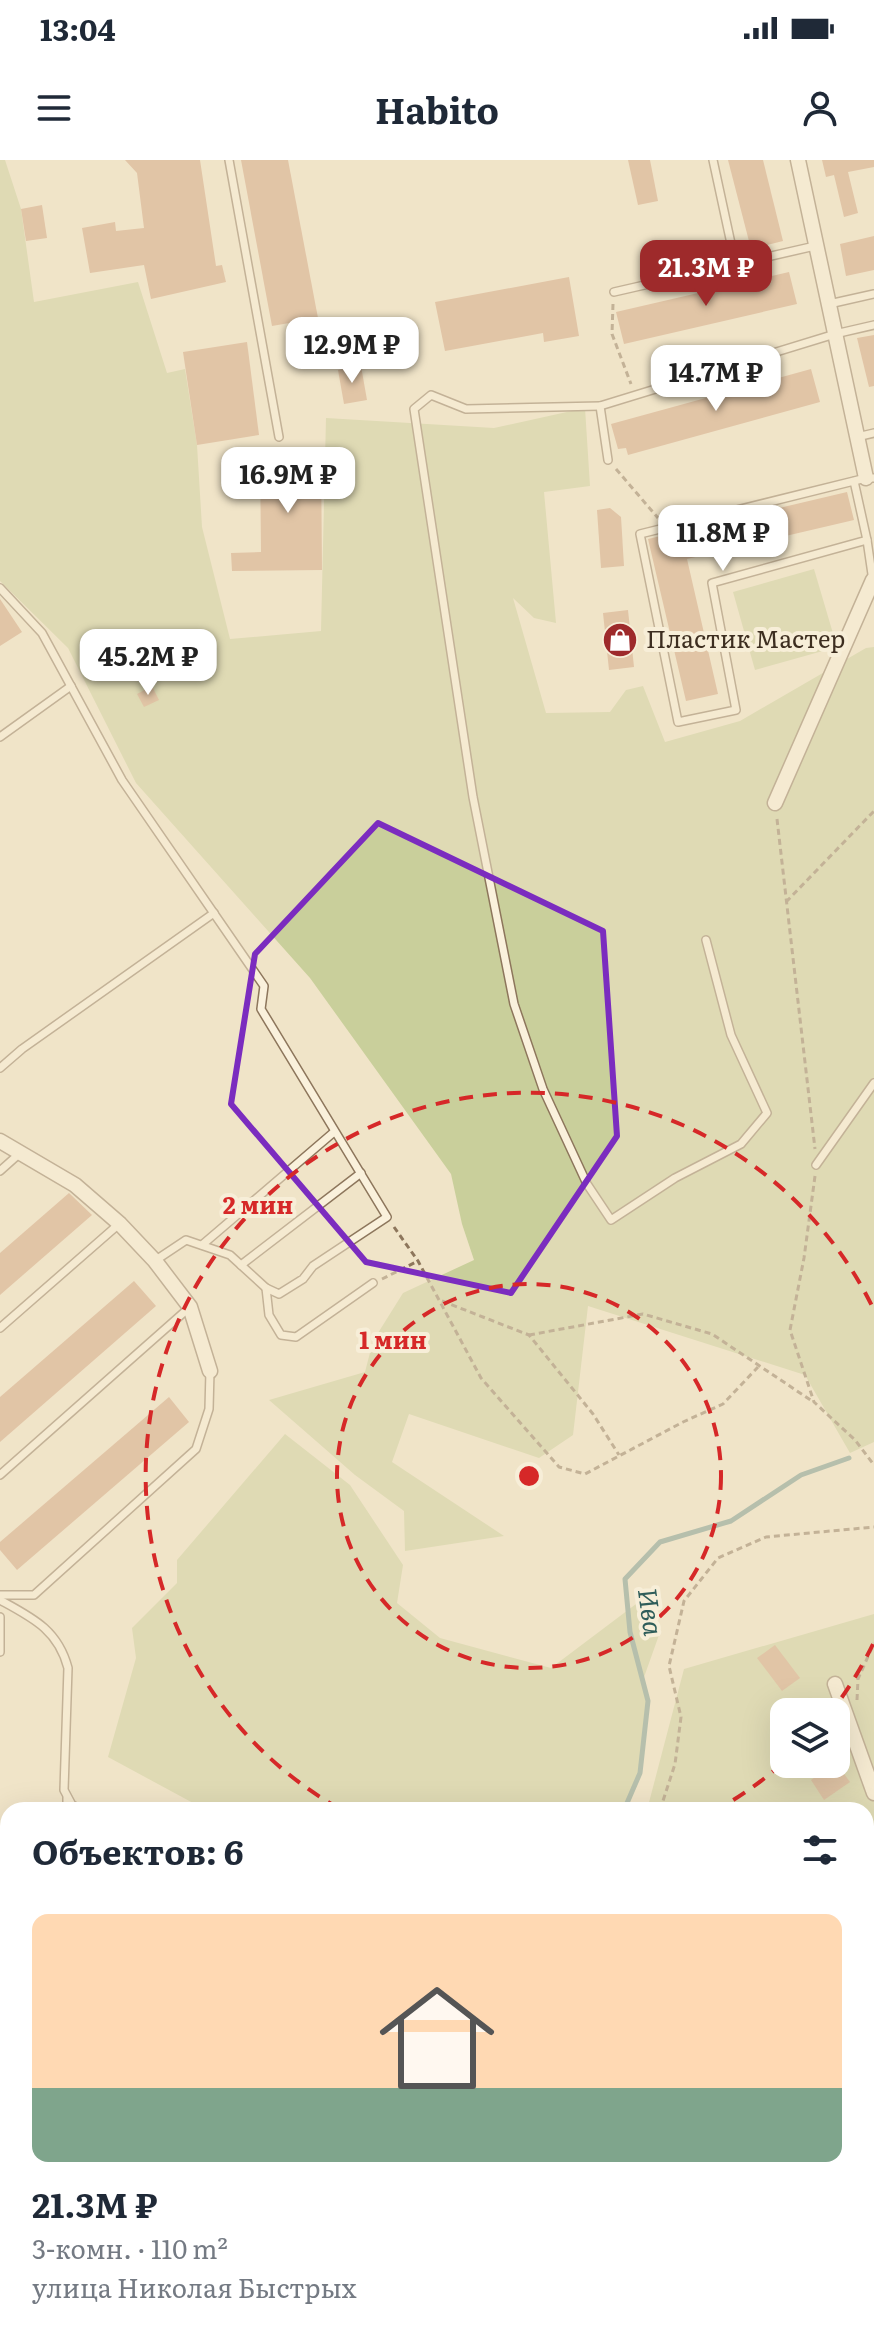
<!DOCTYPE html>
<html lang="ru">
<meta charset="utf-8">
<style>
body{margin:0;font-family:Literata,serif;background:#f2f2f3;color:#1f2937;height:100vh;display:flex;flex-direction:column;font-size:30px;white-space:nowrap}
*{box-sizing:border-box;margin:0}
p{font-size:26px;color:#747a83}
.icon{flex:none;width:44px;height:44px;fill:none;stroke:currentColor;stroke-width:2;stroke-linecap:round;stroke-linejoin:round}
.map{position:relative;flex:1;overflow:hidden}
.sheet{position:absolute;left:0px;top:1642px;width:874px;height:536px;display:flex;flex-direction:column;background:#fff;border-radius:24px 24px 0 0;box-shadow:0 8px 32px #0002}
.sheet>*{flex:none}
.buttons{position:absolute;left:770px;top:1538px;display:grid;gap:16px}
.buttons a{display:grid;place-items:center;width:80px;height:80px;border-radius:16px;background:#fff;box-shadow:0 8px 32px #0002;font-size:40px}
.price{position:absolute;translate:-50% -68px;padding:0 18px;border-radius:16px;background:#fff;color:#222;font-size:26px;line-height:52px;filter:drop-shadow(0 2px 4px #0008)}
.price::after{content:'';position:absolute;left:50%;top:48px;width:24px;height:18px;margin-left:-12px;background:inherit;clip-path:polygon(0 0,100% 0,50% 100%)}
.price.active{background:#9e2a2b;color:#fff}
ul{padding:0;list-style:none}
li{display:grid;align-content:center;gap:16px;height:424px;padding:0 32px}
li+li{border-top:2px solid #e0e1e3}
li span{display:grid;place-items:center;height:248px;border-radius:16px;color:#555}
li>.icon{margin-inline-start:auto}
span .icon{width:144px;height:144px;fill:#fffc;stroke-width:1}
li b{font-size:34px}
h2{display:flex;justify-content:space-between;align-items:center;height:96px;padding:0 32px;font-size:34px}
.status{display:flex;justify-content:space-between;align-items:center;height:56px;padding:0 40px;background:#fff;direction:ltr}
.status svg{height:22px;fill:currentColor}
header{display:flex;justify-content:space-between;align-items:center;height:104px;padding:0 32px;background:#fff;font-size:36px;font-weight:700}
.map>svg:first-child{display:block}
.green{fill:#c9cf9b;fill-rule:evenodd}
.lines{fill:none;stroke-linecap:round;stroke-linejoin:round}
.stream{stroke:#6f938a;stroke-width:5}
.building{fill:#cf9f7d}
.service-casing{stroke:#8d765c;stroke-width:10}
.minor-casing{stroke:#8d765c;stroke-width:17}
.path{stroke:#8d765c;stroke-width:3;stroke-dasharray:6 4;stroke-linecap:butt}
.service{stroke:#faf1dc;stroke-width:7}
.minor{stroke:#faf1dc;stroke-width:14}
.marked{fill:none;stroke:#7b2cbf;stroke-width:6;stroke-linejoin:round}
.ring{fill:none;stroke:#d62828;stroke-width:4;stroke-dasharray:14 10}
.labels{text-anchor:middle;stroke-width:8;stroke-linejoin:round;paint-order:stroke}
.poi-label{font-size:24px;fill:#3d2e20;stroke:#f7eed8;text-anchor:start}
.water-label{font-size:26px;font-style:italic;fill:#2f5d5a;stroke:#f7eed8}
.centre{fill:#d62828;stroke:#f7eed8;stroke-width:4}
.ring-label{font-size:24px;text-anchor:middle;font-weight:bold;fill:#d62828;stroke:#f7eed8;stroke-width:8;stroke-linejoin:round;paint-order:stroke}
</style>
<div class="status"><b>13:04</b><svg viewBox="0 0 49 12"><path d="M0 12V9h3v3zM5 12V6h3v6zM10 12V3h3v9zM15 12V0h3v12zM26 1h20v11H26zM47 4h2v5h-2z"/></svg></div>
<header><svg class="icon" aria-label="menu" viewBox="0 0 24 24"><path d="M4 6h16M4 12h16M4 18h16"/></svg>Habito<svg class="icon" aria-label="person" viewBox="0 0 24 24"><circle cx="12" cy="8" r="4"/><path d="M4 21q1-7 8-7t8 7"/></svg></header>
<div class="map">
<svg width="874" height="2178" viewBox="0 0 874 2178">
<rect width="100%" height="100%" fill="#f0e4c8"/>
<g class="green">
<polygon points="0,0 5,0 21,49 34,142 138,122 167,213 185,209 197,285 202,367 230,479 321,471 326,258 494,268 585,248 590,326 544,332 556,463 534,458 513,438 546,553 610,552 626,530 643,526 665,582 740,561 866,488 874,487 874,1282 850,1293 805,1215 588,1146 573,1275 539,1298 409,1254 392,1302 504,1376 405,1391 404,1351 355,1315 269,1240 365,1212 373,1181 403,1133 474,1100 462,1064 451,1014 310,818 136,623 68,488 0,421"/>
<polygon points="814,409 837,487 755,510 733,432"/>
<polygon points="285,1274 350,1325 403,1405 397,1443 440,1478 551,1508 640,1441 659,1475 643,1520 648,1541 640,1613 624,1650 206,1650 108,1597 136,1498 132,1468 177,1423 177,1400"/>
<path d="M874 1454V1875L866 1889V1650H647L684 1509ZM784 1552H836V1604H784Z"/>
<polygon points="0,2100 8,2102 8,2170 123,2170 124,2178 0,2178"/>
<polygon points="264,2170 354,2170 352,2178 259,2178"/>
<polygon points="528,2170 721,2170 717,2178 524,2178"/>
</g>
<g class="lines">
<g class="stream">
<polyline points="624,1650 640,1613 648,1541 630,1472 625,1419 660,1382 731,1361 801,1315 849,1298"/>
<polyline points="330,2170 331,2178"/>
</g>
</g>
<g class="building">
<polygon points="125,0 200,0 216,106 222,105 226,122 151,139 144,105 90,113 82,68 115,62 116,71 144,68 137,13"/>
<polygon points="241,0 288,0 318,158 272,166"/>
<polygon points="628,0 650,0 658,41 638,45"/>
<polygon points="728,0 763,0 783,81 751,89"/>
<polygon points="822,0 874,0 874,7 848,12 858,53 844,57 834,15 826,17"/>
<polygon points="42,45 47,78 26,81 21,49"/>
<polygon points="874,76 874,110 846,116 840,84"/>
<polygon points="789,112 797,144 624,184 616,152"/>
<polygon points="569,117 579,176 544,182 543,173 445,191 435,142"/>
<polygon points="874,175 874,226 869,227 857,178"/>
<polygon points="247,182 259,275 197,285 183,192"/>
<polygon points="361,206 367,240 344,244 338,210"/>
<polygon points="811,209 820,242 628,295 626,288 618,289 611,264"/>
<polygon points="321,292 322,410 232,411 231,393 261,392 260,293"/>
<polygon points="847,332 854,360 687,399 718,534 686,541 648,379"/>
<polygon points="610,348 621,357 624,406 601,408 597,350"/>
<polygon points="0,439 22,472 0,486"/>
<polygon points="628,450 634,507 609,510 603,453"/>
<polygon points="152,526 159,540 144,547 137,534"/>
<polygon points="69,1033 92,1055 0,1135 0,1093"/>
<polygon points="134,1121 156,1146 0,1282 0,1237"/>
<polygon points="169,1237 189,1262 17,1410 0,1390 0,1382"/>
<polygon points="775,1485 800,1518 782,1531 757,1498"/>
<polygon points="836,1603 850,1622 824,1640 811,1620"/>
</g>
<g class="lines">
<g class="service-casing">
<g id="service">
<polyline points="229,0 279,277"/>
<polyline points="713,0 735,102"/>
<polyline points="614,132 815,86"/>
<polyline points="829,144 874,134"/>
<polyline points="600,246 466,249 431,235 414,249 473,637 514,844 543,929 587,1024 611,1060 675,1018 741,984 767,953 731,875 706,780"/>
<polyline points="857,277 874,273"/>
<polyline points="608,300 600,246 835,174 874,165"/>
<polyline points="854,321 867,380 712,423 736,550 678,562 640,374 866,318 874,318"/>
<polyline points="867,380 873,421"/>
<polyline points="0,428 42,473 122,620 264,826 261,849 387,1057 313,1106 303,1119 279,1134 266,1128 230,1095 186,1080 156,1100"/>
<polyline points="0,577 71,526"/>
<polyline points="0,908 22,889 214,753"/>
<polyline points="816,1005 874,923"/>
<polyline points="0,1011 19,994"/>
<polyline points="202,1085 334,972"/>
<polyline points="241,1105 361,1013"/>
<polyline points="266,1128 269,1155 281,1175 296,1177 373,1123"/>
<polyline points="0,1168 119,1064"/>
<polyline points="0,1315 190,1147"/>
<polyline points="0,1435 34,1435 196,1289 209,1249 210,1211"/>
<path d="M0 1440C33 1458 58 1470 68 1508L64 1630 72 1645 82 1650"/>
<polyline points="0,1457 0,1492"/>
<polyline points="67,1638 67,1650"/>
<polyline points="0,1805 8,1793"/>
<polyline points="0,1857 8,1861"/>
<polyline points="0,1910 8,1913"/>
<polyline points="0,1972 8,1976"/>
<polyline points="0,2025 8,2030"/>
<polyline points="0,2083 8,2088"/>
<polyline points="147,2178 149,2170"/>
</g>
</g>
<g class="minor-casing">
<g id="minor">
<polyline points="798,0 866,318"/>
<polyline points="775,643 873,420"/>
<polyline points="0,981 75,1025 120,1064 155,1101 190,1147 210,1211"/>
<polyline points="835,1524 874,1633"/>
<polyline points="866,1775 874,1769"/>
<polyline points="866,2020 874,1993"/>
<polyline points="817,2178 820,2170"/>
</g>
</g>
<g class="path">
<polyline points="613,144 612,174 631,224"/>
<polyline points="616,309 658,358"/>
<polyline points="777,659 815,989"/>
<polyline points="786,742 874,651"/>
<polyline points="815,1016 804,1098 790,1170 814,1242 855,1280 874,1305"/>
<polyline points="394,1067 418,1101 481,1218 559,1307 585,1314 683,1262 723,1244 758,1207"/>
<polyline points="382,1119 418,1101"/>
<polyline points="442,1141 529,1175 593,1254 619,1295"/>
<polyline points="529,1175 643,1154 712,1174 812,1241"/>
<polyline points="857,1540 858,1519 874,1483"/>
<polyline points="660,1650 675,1604 681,1557 669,1506 684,1441 718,1398 766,1377 874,1367"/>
<polyline points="866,1861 874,1862"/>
<polyline points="403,2170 424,2178"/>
<polyline points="395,2178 402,2170"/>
<polyline points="484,2178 499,2170"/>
</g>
<use href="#service" class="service"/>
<use href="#minor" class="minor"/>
</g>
<path d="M0 0H874V2178H0ZM378 663 603 771 617 976 511 1133 366 1102 231 944 255 794Z" fill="#f0e4c8" fill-opacity=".55" fill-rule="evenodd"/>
<path class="marked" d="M378 663 603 771 617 976 511 1133 366 1102 231 944 255 794Z"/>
<g class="ring">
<circle cx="529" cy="1316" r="192"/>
<path d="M873 1484A383 383 0 0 1 831 1552M783 1603A383 383 0 0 1 718 1649M340 1649A383 383 0 1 1 873 1148"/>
</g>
<defs>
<g id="shop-disc" transform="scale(1.8)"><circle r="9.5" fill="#9e2a2b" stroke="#f7eed8"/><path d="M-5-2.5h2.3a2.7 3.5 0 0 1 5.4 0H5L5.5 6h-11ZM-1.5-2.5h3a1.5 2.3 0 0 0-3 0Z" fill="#fff"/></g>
</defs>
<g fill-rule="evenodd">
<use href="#shop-disc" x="620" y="480"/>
</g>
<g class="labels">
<g class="poi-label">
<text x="646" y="488">Пластик Мастер</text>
</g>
<g class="water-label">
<text transform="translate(650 1452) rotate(82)" y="9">Ива</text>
</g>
</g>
<circle cx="529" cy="1316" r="12" class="centre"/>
<g class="ring-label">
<text x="258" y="1054">2 мин</text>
<text x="393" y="1189">1 мин</text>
</g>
</svg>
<div class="buttons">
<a><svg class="icon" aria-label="layers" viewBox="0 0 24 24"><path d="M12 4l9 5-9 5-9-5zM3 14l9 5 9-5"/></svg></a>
</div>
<b class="price active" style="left:706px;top:148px">21.3M ₽</b>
<b class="price" style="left:352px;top:225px">12.9M ₽</b>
<b class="price" style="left:716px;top:253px">14.7M ₽</b>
<b class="price" style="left:288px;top:355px">16.9M ₽</b>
<b class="price" style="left:723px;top:413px">11.8M ₽</b>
<b class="price" style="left:148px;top:537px">45.2M ₽</b>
<section class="sheet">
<h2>Объектов: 6<svg class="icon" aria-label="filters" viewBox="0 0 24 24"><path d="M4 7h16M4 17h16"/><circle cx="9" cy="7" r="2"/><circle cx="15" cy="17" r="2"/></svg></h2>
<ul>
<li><span style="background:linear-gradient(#ffd9b3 70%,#7fa58c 0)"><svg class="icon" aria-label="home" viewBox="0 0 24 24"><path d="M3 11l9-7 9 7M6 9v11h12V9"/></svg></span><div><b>21.3M ₽</b><p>3-комн. · 110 m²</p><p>улица Николая Быстрых</p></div></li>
</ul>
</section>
</div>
